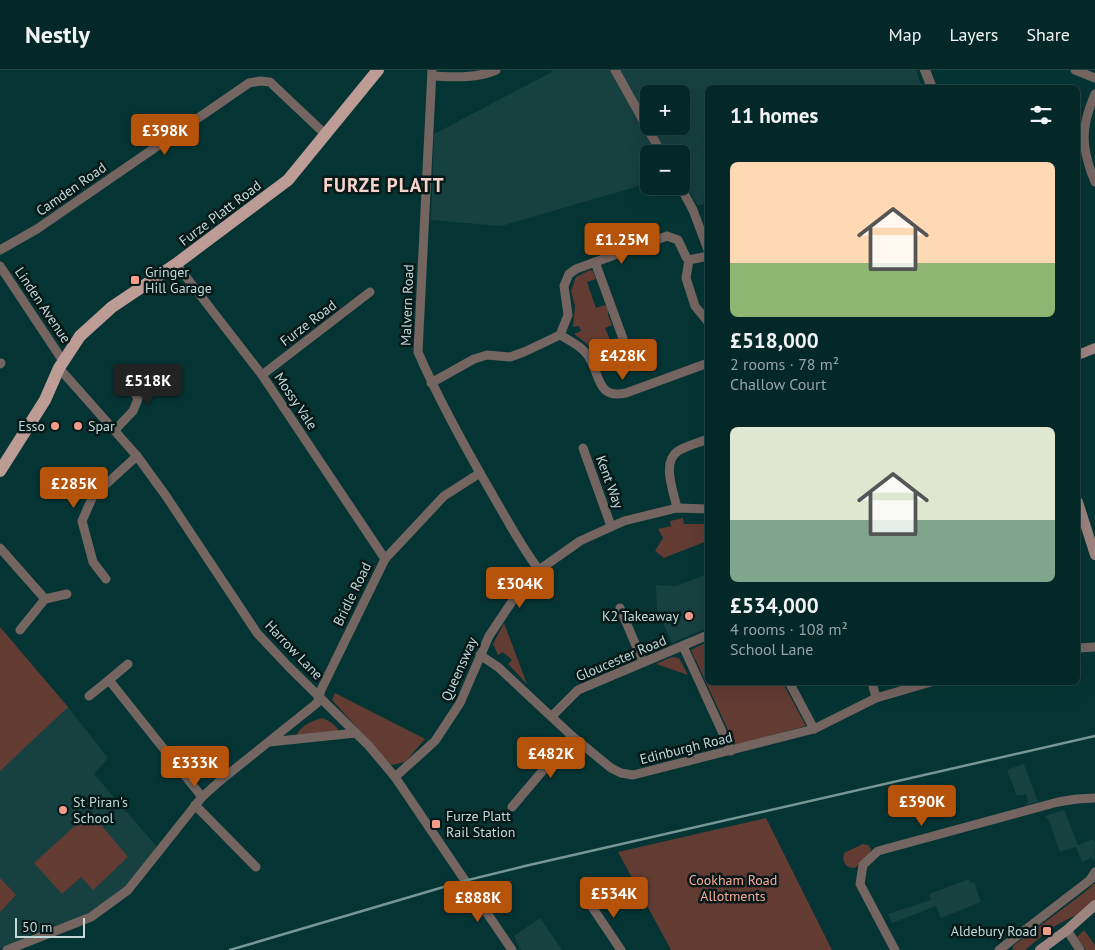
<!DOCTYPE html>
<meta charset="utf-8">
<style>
body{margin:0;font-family:"PT Sans",sans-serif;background:#0d2f2f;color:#f1f3f6;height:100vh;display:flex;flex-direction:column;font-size:19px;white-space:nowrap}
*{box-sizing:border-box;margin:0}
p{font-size:16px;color:#97a5a7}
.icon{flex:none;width:28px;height:28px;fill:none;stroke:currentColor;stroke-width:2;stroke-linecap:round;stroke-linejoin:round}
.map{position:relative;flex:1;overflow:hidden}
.details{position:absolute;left:705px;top:15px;width:375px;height:600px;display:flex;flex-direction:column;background:#042727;border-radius:8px;box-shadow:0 5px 20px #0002,0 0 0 1px #254444}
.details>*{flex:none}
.controls{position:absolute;left:640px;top:15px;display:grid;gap:10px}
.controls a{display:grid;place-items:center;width:50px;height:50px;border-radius:8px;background:#042727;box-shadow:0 5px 20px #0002,0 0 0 1px #254444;font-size:25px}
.scale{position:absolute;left:15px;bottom:12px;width:70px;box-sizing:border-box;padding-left:5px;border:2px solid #c3d9d9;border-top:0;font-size:14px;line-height:18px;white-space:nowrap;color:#c3d9d9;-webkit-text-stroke:4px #071818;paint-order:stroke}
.price{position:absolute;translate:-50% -42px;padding:0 11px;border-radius:5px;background:#b45309;color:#fff;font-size:16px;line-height:32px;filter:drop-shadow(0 1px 2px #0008)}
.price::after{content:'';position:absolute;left:50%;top:30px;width:15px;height:11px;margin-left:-8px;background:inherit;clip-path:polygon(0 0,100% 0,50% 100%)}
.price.active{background:#222;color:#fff}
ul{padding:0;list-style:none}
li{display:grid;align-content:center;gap:10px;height:265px;padding:0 25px}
li span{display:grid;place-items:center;height:155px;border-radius:8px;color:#555}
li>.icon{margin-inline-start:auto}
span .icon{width:90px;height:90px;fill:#fffc;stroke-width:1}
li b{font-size:21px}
h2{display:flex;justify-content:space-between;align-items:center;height:60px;padding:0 25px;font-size:21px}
header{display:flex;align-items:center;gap:30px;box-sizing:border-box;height:70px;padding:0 25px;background:#042727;border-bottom:1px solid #254444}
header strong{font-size:24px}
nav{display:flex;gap:28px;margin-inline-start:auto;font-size:18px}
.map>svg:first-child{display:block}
.built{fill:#174040;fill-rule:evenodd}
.green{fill:#623b33}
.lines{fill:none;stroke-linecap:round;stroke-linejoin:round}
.minor{stroke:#756561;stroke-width:9}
.tertiary{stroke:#756561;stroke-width:10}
.secondary{stroke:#9e847f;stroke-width:10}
.primary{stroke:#bd9c95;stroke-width:12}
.rail{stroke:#769696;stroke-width:2.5}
.poi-dot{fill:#f49d8b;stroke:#071818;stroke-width:2}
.labels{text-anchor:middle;stroke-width:5;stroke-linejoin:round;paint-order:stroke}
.street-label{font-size:14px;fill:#c3d9d9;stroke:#071818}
.poi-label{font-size:14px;fill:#c3d9d9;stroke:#071818;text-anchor:start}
.park-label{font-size:14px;fill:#faa997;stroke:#071818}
.district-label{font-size:19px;font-weight:bold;letter-spacing:1px;fill:#f6d4cc;stroke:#071818}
</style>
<header>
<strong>Nestly</strong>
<nav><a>Map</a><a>Layers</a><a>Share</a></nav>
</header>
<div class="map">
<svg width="1095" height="880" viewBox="0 0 1095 880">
<rect width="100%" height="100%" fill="#053434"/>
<g class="built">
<path d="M551 0H916L922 17 708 18 707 132 698 136 681 106V84H649V113L501 156 431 150 434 64 552 2ZM649 24H681V56H649Z"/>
<polygon points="707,504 707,558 672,573 657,540 656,515 676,516"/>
<polygon points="0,557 68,637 108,688 94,704 157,777 126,818 89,844 30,865 0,879"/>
<polygon points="1024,694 1038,732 1025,735 1028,732 1026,724 1017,726 1007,700"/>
<polygon points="1064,740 1078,775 1093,769 1095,773 1094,791 1092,788 1082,792 1076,777 1060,782 1049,751 1045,746"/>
<polygon points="969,809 971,813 974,812 981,832 941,848 936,836 892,853 888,844 931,830 929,824"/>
<polygon points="540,848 556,871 562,880 521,880 514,866"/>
</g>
<g class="green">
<path d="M590 200 593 201 596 209 587 212 596 238 605 235 608 239V245L612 255 605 258 610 270 617 268C616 279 604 281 595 285L586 273 574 264 581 261 579 256 573 257 575 236 571 221 576 207Z"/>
<polygon points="683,448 684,454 707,454 707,471 664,488 655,481 663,468 658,459 671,456 670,451"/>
<polygon points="504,553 527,614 508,594 512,590 503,582 498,585 493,574"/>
<polygon points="0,557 68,637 0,701"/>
<polygon points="707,572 708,612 783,613 806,656 735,675 691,580"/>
<polygon points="672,587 679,588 688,605 656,594"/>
<polygon points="335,623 425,669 405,692 391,695 332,630"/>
<path d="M322 648C329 650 337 656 340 663L298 667 297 664C302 655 312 651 322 648Z"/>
<polygon points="90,742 128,787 93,820 81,807 62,824 34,793"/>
<polygon points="766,748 832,880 671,880 618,782"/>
<path d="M863 774 868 775 871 779 870 783 855 798C845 798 842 792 844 783Z"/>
<polygon points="0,808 16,825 0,842"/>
<polygon points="1095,813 1095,830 1075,847 1074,846 1053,857 1025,880 1013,880 1013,876 1085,822"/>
<polygon points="1084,860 1095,875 1095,880 1086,880 1077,867"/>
</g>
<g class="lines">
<g class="minor">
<path d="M432 0 418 282C440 333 467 381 495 429 509 453 522 478 539 500"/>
<polyline points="615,0 662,84"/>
<polyline points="1075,0 1095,8"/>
<path d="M432 6C454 7 475 9 496 0"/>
<path d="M1095 24C1080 58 1081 78 1095 112"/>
<polyline points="680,116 693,140 708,180"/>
<polyline points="0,180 37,159 249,13 260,11 270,12 325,64"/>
<polyline points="689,190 686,208 695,236 708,252"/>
<polyline points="595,192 625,274"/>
<polyline points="176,194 262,305 385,489"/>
<polyline points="0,196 63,291"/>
<polyline points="560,265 568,245 564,216 569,204 576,199 667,166 678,170 686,187 689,190 708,186"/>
<path d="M560 265C570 271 579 275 586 283 601 300 594 330 626 323L708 293"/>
<polyline points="0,294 1,293"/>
<polyline points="59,298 137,386 166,426 257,563 288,596 369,676 395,707 512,880"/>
<polyline points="262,305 370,222"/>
<polyline points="431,313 474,289 487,285 510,287 524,282 560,265"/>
<polyline points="115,360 133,341 138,329 125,305"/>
<polyline points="583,378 611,456"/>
<path d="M677 438C674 423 661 392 678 381 686 376 698 373 708 369"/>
<polyline points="0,478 45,529 20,560"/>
<polyline points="106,509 93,492 82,451 93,426 137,386"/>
<polyline points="45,529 67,524"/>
<polyline points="620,538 643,592"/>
<polyline points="683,576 731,681"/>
<polyline points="1078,578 1095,577"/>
<polyline points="480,585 498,597 572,666 611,698 621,703 633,705 814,659 876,628 931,612"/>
<polyline points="128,594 109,610 202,727"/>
<polyline points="789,612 814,659"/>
<polyline points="872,612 876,628"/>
<polyline points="89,626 109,610"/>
<polyline points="552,646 578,620 708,565"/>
<polyline points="269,672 356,663"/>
<polyline points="395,707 435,671 460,633 489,566 519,521 539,500 580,471 624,451 677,438 708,439"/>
<polyline points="195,735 256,797"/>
<polyline points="512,737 572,666"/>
<polyline points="588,831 621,880"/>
<polyline points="1067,860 1080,880"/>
<polyline points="7,880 91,847 128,820 202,727 221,710 317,633 321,620 385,489 444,426 480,403"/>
<polyline points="895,880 860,814 863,795 878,781 1058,732 1077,729 1095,728"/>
<polyline points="999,880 1090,810 1095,802"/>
</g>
<polyline class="tertiary" points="925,0 932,18"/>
<g class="secondary">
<polyline points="1078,285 1095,278"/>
<polyline points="1078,432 1095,485"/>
<polyline points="1040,880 1067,860 1095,835"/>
</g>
<polyline class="primary" points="0,401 45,330 59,298 80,266 112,237 176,194 288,110 378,0"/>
<polyline class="rail" points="230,880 464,811 525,796 1095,666"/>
</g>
<g class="poi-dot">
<rect x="130" y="205" width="10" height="10" rx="2.5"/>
<circle cx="55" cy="356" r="5"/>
<circle cx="78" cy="356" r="5"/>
<circle cx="689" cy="546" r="5"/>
<circle cx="63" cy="740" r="5"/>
<rect x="431" y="749" width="10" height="10" rx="2.5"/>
<rect x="1042" y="856" width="10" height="10" rx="2.5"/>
</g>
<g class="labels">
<g class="street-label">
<text transform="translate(71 119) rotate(-35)" y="5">Camden Road</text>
<text transform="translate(220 143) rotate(-37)" y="5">Furze Platt Road</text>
<text transform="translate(43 235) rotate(56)" y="5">Linden Avenue</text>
<text transform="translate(407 235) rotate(-88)" y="5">Malvern Road</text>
<text transform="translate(308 253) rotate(-37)" y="5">Furze Road</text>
<text transform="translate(296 331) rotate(56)" y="5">Mossy Vale</text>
<text transform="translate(610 412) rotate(70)" y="5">Kent Way</text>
<text transform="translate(352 524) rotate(-64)" y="5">Bridle Road</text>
<text transform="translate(294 580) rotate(46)" y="5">Harrow Lane</text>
<text transform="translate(621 588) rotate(-23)" y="5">Gloucester Road</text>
<text transform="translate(459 599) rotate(-66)" y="5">Queensway</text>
<text transform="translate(686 678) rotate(-14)" y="5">Edinburgh Road</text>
</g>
<g class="poi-label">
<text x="145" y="207">Gringer<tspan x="145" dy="16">Hill Garage</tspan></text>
<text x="45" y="361" text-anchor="end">Esso</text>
<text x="88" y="361">Spar</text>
<text x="679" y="551" text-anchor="end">K2 Takeaway</text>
<text x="73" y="737">St Piran's<tspan x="73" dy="16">School</tspan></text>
<text x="446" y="751">Furze Platt<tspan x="446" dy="16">Rail Station</tspan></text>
<text x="1037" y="866" text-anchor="end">Aldebury Road</text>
</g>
<g class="park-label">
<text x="733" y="815">Cookham Road<tspan x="733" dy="16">Allotments</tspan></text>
</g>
<g class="district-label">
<text x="384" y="122">FURZE PLATT</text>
</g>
</g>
</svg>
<div class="controls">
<a>+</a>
<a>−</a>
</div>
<div class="scale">50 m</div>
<b class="price" style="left:165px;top:86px">£398K</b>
<b class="price" style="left:622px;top:195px">£1.25M</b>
<b class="price" style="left:623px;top:311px">£428K</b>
<b class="price active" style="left:148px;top:336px">£518K</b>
<b class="price" style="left:74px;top:439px">£285K</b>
<b class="price" style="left:520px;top:539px">£304K</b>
<b class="price" style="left:551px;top:709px">£482K</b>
<b class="price" style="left:195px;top:718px">£333K</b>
<b class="price" style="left:922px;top:757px">£390K</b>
<b class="price" style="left:614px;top:849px">£534K</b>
<b class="price" style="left:478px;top:853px">£888K</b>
<section class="details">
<h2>11 homes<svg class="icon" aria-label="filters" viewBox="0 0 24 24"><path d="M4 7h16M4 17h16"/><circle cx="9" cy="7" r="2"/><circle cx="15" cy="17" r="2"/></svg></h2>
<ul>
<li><span style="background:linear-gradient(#ffd9b3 65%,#8fb573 0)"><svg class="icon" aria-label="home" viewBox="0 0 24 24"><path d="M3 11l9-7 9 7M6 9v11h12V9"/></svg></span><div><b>£518,000</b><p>2 rooms · 78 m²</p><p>Challow Court</p></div></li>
<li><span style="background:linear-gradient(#dfe7d0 60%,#7fa58c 0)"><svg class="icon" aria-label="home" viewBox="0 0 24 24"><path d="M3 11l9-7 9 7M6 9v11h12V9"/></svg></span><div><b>£534,000</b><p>4 rooms · 108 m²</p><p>School Lane</p></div></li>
</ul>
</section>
</div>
